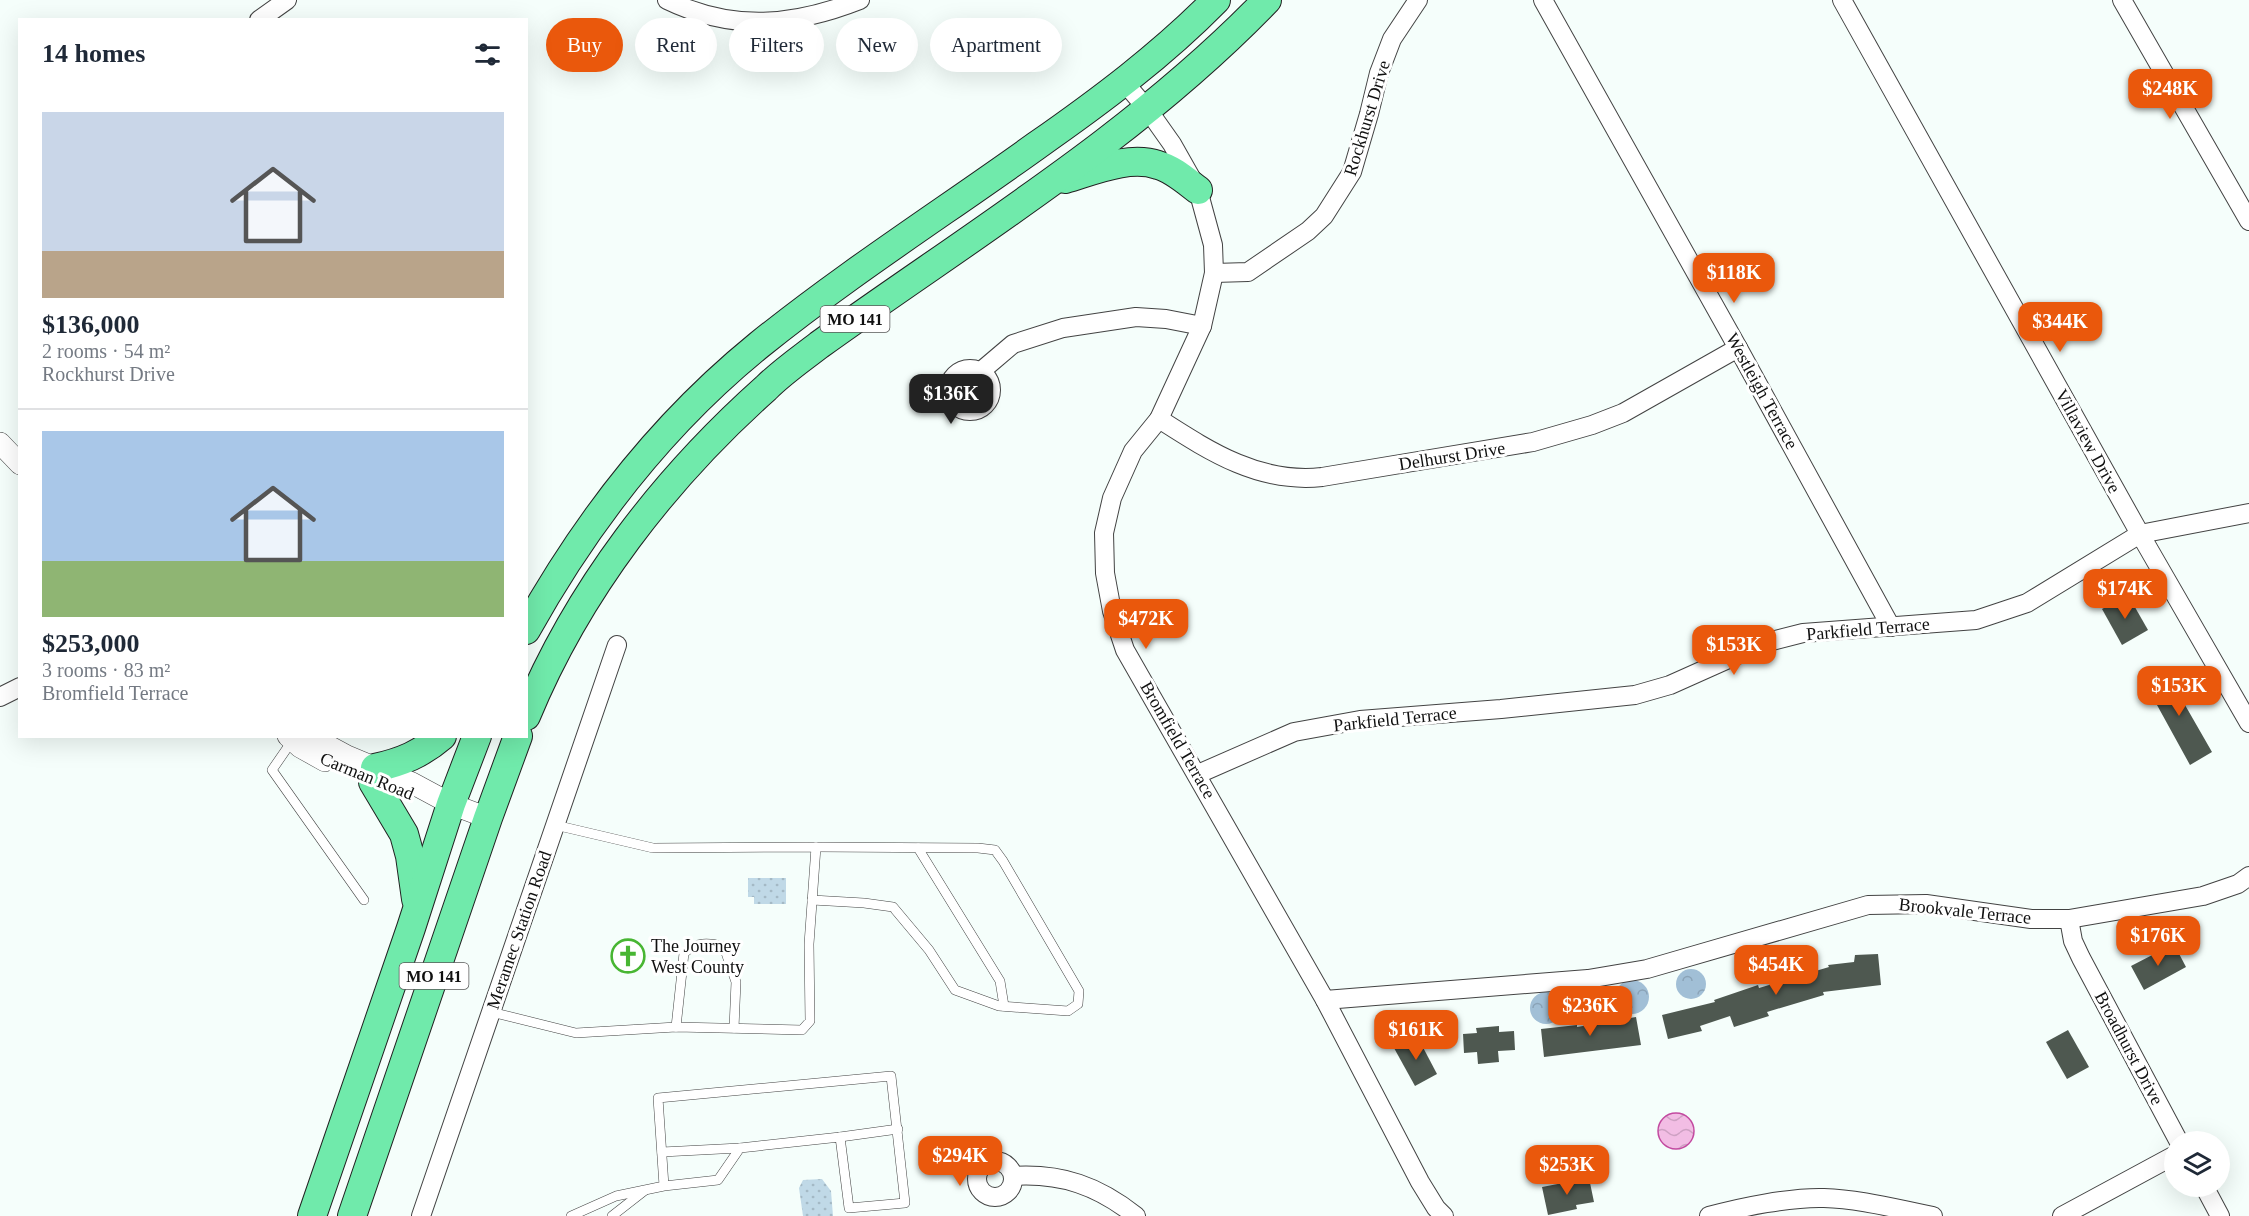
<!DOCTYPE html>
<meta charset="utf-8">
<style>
body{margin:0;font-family:"Times New Roman",serif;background:#f2f2f3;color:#1f2937;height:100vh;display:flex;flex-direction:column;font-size:22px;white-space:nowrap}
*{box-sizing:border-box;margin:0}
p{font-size:20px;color:#747a83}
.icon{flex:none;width:33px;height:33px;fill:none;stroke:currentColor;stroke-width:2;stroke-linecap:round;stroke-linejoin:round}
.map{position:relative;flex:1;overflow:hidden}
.drawer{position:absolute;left:18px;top:18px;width:510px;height:720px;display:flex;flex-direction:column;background:#fff;border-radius:0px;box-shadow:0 6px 24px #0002}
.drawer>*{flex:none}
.top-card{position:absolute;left:546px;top:18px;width:570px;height:54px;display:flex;gap:12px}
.fabs{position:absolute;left:2164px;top:1131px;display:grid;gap:12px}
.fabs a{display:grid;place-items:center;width:66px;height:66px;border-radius:50%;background:#fff;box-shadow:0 6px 24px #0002;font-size:30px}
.price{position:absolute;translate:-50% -51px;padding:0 14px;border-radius:12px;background:#ea580c;color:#fff;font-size:20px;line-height:39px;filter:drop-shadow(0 2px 3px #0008)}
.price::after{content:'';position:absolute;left:50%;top:36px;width:18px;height:14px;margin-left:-9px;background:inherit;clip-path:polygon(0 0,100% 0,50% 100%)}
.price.on{background:#222;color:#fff}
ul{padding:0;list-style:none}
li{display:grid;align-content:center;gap:12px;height:318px;padding:0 24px}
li+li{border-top:2px solid #e0e1e3}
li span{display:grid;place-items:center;height:186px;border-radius:0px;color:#555}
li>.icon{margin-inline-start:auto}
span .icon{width:108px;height:108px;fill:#fffc;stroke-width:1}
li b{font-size:26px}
h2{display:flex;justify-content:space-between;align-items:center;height:72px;padding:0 24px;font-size:26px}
.chip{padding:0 21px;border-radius:27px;background:#fff;box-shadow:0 6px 24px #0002;font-size:21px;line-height:54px}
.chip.on{background:#ea580c;color:#fff}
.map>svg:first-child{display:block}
.forest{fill:url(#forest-crowns)}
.park{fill:url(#park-dots)}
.water{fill:url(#water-waves);stroke:#c34aa0;stroke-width:1.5}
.building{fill:#4e5850}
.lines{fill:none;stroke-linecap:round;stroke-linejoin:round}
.service-casing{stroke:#434343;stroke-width:10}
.minor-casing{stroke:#434343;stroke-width:20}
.tertiary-casing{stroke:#434343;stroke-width:22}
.trunk-casing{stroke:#212121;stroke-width:30}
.service{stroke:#fff;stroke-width:9}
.minor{stroke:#fff;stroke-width:18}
.tertiary{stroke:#fff;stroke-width:21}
.trunk{stroke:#70eaab;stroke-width:28}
.labels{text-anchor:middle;stroke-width:6;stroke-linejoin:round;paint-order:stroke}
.shield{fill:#fff;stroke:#585858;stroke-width:1.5}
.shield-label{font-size:16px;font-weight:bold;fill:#101010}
.street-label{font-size:18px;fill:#101010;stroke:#fff}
.poi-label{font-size:18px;fill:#101010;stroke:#fff;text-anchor:start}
</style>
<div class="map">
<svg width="2249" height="1216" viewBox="0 0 2249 1216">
<defs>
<pattern id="forest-crowns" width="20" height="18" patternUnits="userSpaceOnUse" patternTransform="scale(1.5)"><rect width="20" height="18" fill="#a1bfd6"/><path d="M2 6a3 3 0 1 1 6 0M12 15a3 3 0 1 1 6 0" fill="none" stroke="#8aa3b7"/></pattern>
<pattern id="park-dots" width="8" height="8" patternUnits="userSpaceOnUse" patternTransform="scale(1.5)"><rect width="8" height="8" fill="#c0d9e7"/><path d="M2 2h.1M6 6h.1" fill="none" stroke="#a4b9c5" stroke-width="1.8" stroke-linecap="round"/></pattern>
<pattern id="water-waves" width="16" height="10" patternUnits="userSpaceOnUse" patternTransform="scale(1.5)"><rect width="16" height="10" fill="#f2bde4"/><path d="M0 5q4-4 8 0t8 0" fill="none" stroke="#cea1c3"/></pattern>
</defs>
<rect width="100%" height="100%" fill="#f5fefb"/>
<g class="forest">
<circle cx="1691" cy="984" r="15"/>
<circle cx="1632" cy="997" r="17"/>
<circle cx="1546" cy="1008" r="16"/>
</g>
<g class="park">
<polygon points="748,878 786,878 786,904 754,904 754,897 748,897"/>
<polygon points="822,1179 831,1191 833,1216 803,1216 799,1188 803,1180"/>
</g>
<circle class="water" cx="1676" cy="1131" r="18"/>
<g class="building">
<polygon points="2128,595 2148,630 2122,645 2102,609"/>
<polygon points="2170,671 2188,703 2185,705 2212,752 2190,765 2146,685"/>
<polygon points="2175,946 2186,967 2144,990 2131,966 2160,951 2162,954"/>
<polygon points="1878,954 1881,985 1823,992 1824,995 1767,1012 1769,1016 1734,1027 1730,1016 1700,1026 1702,1031 1668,1039 1662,1015 1715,1002 1714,1000 1758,985 1759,988 1829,967 1828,965 1854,962 1855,955"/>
<polygon points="1636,1017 1641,1045 1544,1057 1541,1029 1577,1025 1577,1027"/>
<polygon points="1499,1026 1499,1032 1514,1031 1515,1050 1498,1051 1499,1062 1478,1064 1477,1052 1464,1053 1463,1034 1477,1033 1476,1028"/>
<polygon points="2068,1030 2089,1067 2067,1079 2046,1042"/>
<polygon points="1417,1036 1437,1074 1415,1086 1394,1048"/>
<polygon points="1589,1178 1594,1202 1576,1205 1577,1209 1548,1215 1542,1187"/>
</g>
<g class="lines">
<g class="service-casing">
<g id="service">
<polyline points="292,741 272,770 364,900"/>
<polyline points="918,848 1000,981 1004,1006"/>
<polyline points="812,900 864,903 893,907 929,950 955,990 999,1006 1068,1011 1078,1004 1079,991 1003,861 995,850 978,848 816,847"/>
<polyline points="491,1012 576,1033 676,1027 802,1030 810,1021 809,944 816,847 653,848 555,825"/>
<path d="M676 1027 684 953C697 942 708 942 724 947L736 982 734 1028"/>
<polyline points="840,1137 898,1129"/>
<polyline points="662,1152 740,1148"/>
<polyline points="571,1216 616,1196 664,1186 718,1180 740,1148 840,1137 849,1208 905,1203 891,1076 658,1098 664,1186"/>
<polyline points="612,1216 644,1191"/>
</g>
</g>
<g class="minor-casing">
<g id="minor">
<path d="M667 0C733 32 794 26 860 0"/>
<polyline points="1543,0 1738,348 1891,627"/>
<polyline points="1842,0 2140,534 2249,723"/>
<polyline points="2122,0 2249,221"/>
<polyline points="259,20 287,0"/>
<polyline points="1124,82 1148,110 1172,144 1198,190 1213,245 1214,273 1202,326 1159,419 1133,451 1112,498 1104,533 1105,573 1112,611 1125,650 1325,1000 1420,1182 1436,1208 1444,1216"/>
<polyline points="1214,273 1248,272 1308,231 1324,216 1352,172 1369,114 1379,73 1392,39 1418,0"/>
<circle cx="970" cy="390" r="21"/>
<polyline points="980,372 1013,344 1063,328 1136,317 1166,319 1202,326"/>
<path d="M1159 419C1209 451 1259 484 1322 477L1533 442 1592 425 1623 413 1738 348"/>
<polyline points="0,697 20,687"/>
<polyline points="1198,774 1294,732 1360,720 1501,709 1635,695 1670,685 1764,643 1803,633 1976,620 2027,603 2140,534 2249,513"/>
<polyline points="2069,919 2073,941 2081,958 2179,1142"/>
<polyline points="1325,1000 1588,979 1647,969 1868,905 1926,904 2031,919 2069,919 2203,896 2238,884 2249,876"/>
<circle cx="995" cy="1179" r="18"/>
<path d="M1013 1176C1062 1173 1098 1186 1136 1216"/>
<polyline points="2204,1186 2220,1216"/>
<polyline points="421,1216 617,645"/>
<path d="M1709 1216C1741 1207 1791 1197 1824 1198 1860 1199 1897 1209 1933 1216"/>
<polyline points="2062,1216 2175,1155"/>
</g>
</g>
<g class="tertiary-casing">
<g id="tertiary">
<polyline points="0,443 20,464"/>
<polyline points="288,736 300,747 325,761"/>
<polyline points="310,736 347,756 412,783 451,804 488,818"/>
</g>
</g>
<g class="trunk-casing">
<g id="trunk">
<path d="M1065 179C1093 171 1129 155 1158 165 1173 169 1186 181 1198 190"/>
<path d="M526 630C586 522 663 423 759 345 847 274 944 212 1036 146 1099 102 1162 55 1216 0"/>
<path d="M526 716C578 590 665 478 766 388 782 372 801 359 819 345 972 235 1136 136 1267 0"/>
<path d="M375 768C402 762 421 754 442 736"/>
<polyline points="373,782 404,834 410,856 416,899"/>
<polyline points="312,1216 411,928 451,804 477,736"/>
<polyline points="352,1216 488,818 518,736"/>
</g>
</g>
<use href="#service" class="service"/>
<use href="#minor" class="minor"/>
<use href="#tertiary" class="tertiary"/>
<use href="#trunk" class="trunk"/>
</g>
<defs>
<g id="church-ring" transform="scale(1.725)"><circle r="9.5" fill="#fff" stroke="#48b633" stroke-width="1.5"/><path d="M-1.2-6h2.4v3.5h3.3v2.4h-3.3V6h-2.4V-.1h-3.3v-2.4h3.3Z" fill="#48b633"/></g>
</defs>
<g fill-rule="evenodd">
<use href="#church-ring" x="628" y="956"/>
</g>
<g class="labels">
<g class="shield">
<rect x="820.5" y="306" width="69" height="26" rx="4.5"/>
<rect x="399.5" y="963" width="69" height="26" rx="4.5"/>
</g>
<g class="shield-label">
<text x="855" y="325">MO 141</text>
<text x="434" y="982">MO 141</text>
</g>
<g class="street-label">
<text transform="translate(1367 118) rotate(-73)" y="6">Rockhurst Drive</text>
<text transform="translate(1762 391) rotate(61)" y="6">Westleigh Terrace</text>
<text transform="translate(2088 441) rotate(61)" y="6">Villaview Drive</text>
<text transform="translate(1452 456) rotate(-9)" y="6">Delhurst Drive</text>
<text transform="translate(1868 629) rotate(-5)" y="6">Parkfield Terrace</text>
<text transform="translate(1395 719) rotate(-6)" y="6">Parkfield Terrace</text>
<text transform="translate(1178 740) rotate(60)" y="6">Bromfield Terrace</text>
<text transform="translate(367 776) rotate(22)" y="6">Carman Road</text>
<text transform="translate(1965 911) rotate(6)" y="6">Brookvale Terrace</text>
<text transform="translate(519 930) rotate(-71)" y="6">Meramec Station Road</text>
<text transform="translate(2129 1048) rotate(62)" y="6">Broadhurst Drive</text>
</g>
<g class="poi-label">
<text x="651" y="952">The Journey<tspan x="651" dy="21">West County</tspan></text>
</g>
</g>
</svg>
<div class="fabs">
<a><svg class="icon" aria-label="layers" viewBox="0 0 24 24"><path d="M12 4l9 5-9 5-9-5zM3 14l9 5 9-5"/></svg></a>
</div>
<b class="price" style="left:2170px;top:120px">$248K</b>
<b class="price" style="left:1734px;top:304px">$118K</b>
<b class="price" style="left:2060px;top:353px">$344K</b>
<b class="price on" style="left:951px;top:425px">$136K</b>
<b class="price" style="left:2125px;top:620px">$174K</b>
<b class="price" style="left:1146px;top:650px">$472K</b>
<b class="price" style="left:1734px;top:676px">$153K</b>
<b class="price" style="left:2179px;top:717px">$153K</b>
<b class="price" style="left:2158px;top:967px">$176K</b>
<b class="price" style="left:1776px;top:996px">$454K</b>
<b class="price" style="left:1590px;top:1037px">$236K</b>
<b class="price" style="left:1416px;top:1061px">$161K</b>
<b class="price" style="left:960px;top:1187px">$294K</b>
<b class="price" style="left:1567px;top:1196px">$253K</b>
<div class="top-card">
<a class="chip on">Buy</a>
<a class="chip">Rent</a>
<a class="chip">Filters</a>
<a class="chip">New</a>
<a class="chip">Apartment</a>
</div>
<section class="drawer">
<h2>14 homes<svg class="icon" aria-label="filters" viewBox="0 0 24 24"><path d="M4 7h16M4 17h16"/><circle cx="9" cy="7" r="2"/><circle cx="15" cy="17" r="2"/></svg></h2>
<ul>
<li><span style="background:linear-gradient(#c9d6e8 75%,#b9a48a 0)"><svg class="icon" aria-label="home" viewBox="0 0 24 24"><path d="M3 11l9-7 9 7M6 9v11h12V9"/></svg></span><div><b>$136,000</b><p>2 rooms · 54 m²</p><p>Rockhurst Drive</p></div></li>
<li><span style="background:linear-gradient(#a9c7e8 70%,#8fb573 0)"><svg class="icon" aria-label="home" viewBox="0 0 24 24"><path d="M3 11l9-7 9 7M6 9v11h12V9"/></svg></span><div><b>$253,000</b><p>3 rooms · 83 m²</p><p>Bromfield Terrace</p></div></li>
</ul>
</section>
</div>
